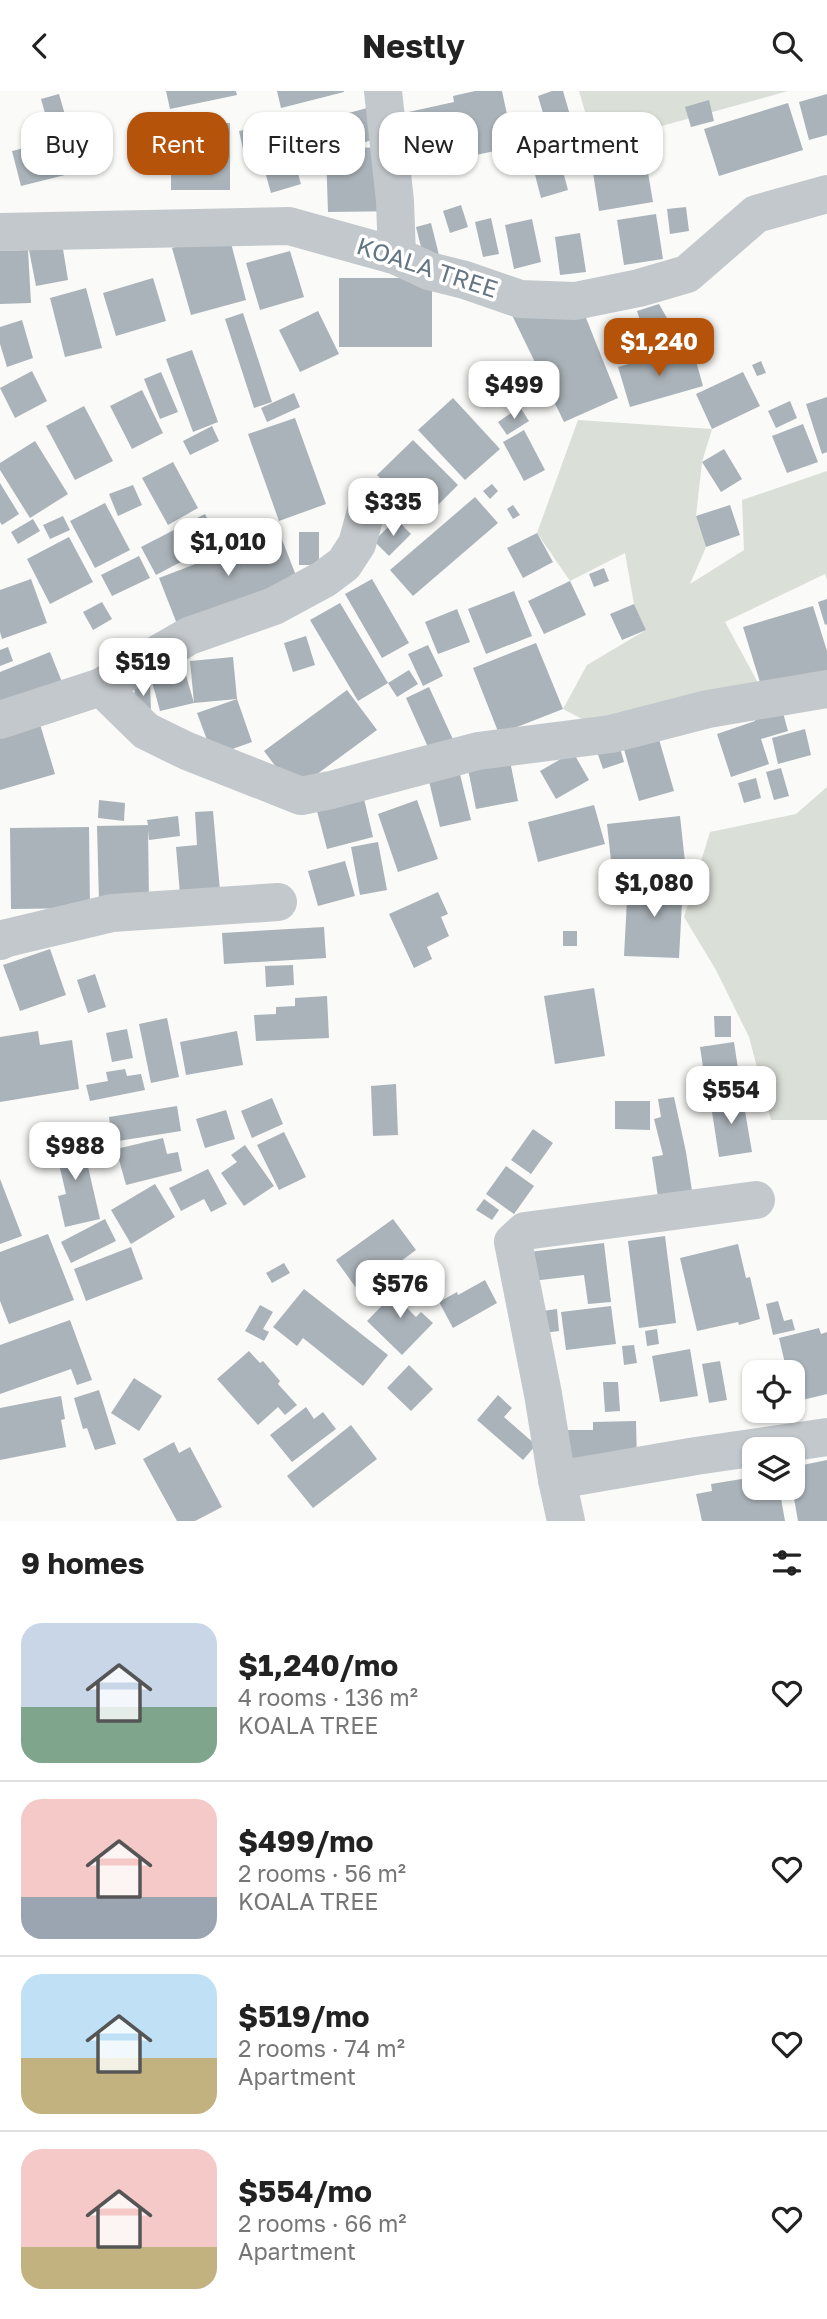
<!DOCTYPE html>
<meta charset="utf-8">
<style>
body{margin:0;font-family:"Golos Text",sans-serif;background:#f2f2f2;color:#222;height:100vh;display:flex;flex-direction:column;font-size:26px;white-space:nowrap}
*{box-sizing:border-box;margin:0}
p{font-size:23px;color:#767676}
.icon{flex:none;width:38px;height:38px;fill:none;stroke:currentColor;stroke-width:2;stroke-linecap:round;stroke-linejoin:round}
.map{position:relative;height:1430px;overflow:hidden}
.side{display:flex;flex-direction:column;background:#fff;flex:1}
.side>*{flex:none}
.banner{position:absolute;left:21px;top:21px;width:786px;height:63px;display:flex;gap:14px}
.fabs{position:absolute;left:742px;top:1269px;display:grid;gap:14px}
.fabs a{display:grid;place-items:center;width:63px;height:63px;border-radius:14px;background:#fff;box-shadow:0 2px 5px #0004;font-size:35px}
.price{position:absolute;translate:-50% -60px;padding:0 16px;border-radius:14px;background:#fff;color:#222;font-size:23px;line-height:46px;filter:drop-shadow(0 2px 4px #0008)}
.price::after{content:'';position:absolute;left:50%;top:42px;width:21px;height:16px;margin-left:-10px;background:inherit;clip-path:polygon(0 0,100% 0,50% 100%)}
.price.active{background:#b45309;color:#fff}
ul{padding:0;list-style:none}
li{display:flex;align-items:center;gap:21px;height:175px;padding:0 21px}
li+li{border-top:2px solid #e0e0e0}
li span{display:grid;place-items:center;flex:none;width:196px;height:140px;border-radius:21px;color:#555}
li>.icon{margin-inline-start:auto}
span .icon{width:84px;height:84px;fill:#fffc;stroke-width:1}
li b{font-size:30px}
h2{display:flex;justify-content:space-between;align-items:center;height:84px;padding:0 21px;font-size:30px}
.pill{padding:0 24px;border-radius:21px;background:#fff;box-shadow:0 2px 5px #0004;font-size:24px;line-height:63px}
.pill.active{background:#b45309;color:#fff}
header{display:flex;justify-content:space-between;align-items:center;height:91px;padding:0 21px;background:#fff;font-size:32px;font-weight:700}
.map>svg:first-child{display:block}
.green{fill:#dadfd7}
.building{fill:#aab3b9}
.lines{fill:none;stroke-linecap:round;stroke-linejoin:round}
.minor{stroke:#c3c8cc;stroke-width:38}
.labels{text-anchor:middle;stroke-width:7;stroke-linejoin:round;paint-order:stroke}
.street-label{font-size:24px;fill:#657683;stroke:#fff}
</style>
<header><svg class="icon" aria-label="back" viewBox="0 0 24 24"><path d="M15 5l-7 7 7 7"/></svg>Nestly<svg class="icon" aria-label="search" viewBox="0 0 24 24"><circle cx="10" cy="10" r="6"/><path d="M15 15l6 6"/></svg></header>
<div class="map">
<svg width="827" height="1430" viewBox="0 0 827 1430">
<rect width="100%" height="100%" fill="#fafaf8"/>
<g class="green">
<polygon points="579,0 788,0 640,41 590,38"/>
<polygon points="578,329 712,338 702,371 696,425 706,456 690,493 744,459 742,409 827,380 827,489 825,483 725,531 763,601 611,643 563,618 587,574 646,539 634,513 625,462 570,490 537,442"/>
<polygon points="827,696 827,1029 771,1029 749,946 716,879 684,826 710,741 796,723"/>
</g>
<g class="building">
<polygon points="166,0 236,0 237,4 170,18"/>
<polygon points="277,0 344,0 344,1 281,17"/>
<polygon points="475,0 502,0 514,56 415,77 404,22 454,11 453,5"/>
<polygon points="552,0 563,0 574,38 550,46 538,5"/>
<polygon points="59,3 70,41 52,47 41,8"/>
<polygon points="827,3 827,44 809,49 799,11"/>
<polygon points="709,9 714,30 691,36 685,16"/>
<polygon points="788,12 803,59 719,85 704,38"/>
<polygon points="367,17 376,48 344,57 402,56 403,120 328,121 326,62 302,68 293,37"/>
<rect x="171" y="32" width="59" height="67"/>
<polygon points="261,35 269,66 246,72 239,40"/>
<polygon points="640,35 653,111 599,120 587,44"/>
<polygon points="76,44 85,79 21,95 12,60"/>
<polygon points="292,62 301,93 271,102 262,70"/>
<polygon points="561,73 568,99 541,107 534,80"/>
<polygon points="461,114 468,136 450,142 443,120"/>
<polygon points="686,116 689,140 670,143 667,118"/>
<polygon points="656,123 663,168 624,174 617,129"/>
<polygon points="491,127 499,163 483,166 475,131"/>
<polygon points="532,128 541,171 514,178 505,134"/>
<polygon points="431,132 441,172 426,176 416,136"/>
<polygon points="228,141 246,209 191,224 172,157"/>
<polygon points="580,142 586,181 560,184 555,146"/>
<polygon points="62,152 68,189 36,195 29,159"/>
<polygon points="28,159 31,212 0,213 0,160"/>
<polygon points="290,160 304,206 260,219 246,172"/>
<polygon points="153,187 166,230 116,245 103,202"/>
<rect x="339" y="187" width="93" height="69"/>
<polygon points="86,197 102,257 65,266 50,207"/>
<polygon points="659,213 668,229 674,255 651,263 637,220"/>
<polygon points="318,220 339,263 300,281 279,239"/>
<polygon points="243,222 272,311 254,317 225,228"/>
<polygon points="511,222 584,222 618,307 564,331"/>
<polygon points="22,229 33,267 7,276 0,253 0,236"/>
<polygon points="192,259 218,331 193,341 166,268"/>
<polygon points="663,263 666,271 694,263 703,295 630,316 618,276"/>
<polygon points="761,270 766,282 757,285 752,274"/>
<polygon points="32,280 47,310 15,327 0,297"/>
<polygon points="161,281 178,321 160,328 144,288"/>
<polygon points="743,281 760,315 712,338 696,303"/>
<polygon points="142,299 163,342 132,358 110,315"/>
<polygon points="294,302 300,316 267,331 261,317"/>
<polygon points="827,306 827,361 822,363 806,313"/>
<polygon points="453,307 500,358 465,389 418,339"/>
<polygon points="790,310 797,327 776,337 768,320"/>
<polygon points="84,315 113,370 75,389 46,335"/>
<polygon points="520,316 529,330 507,344 498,331"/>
<polygon points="295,327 326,413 279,430 248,343"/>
<polygon points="803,333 818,371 787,382 772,345"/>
<polygon points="212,335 219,350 190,364 183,350"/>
<polygon points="524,339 545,379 524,390 503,351"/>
<polygon points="413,349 458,394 423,429 377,384"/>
<polygon points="35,350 68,403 30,427 0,379 0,372"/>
<polygon points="724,358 742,388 721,401 702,371"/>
<polygon points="173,371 198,417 168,434 142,387"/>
<polygon points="0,392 19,423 2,434 0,431"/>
<polygon points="492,393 498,400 490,408 483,400"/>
<polygon points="133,394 142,414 118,425 109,403"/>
<polygon points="475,406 498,432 413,505 390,479"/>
<polygon points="105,412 130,459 95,477 70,430"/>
<polygon points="513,414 520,424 513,428 507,418"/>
<polygon points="730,414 740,444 706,456 696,425"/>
<polygon points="205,423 219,451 156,484 141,456"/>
<polygon points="63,425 70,439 50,448 43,434"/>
<polygon points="33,428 40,440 18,453 11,441"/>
<polygon points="396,428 411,443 389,465 374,450"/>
<polygon points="279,441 297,487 177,533 159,487"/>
<rect x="299" y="441" width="20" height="33"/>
<polygon points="537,442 553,471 523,487 507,457"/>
<polygon points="69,446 93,491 50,513 27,468"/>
<polygon points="139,465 150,487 112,505 101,484"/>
<polygon points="604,477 609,490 594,496 589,483"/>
<polygon points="31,488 47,532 2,548 0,541 0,499"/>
<polygon points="372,488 409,552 382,567 345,503"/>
<polygon points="570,490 586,524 544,543 528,510"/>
<polygon points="514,500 532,545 486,563 468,518"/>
<polygon points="827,508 827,533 825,534 818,511"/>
<polygon points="102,511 112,528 93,539 83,521"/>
<polygon points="340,512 388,592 358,610 310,529"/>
<polygon points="634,513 646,539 622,549 610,523"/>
<polygon points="813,515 827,560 827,581 763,601 743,536"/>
<polygon points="457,518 470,551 438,563 425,531"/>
<polygon points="306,545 315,574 293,581 284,552"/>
<polygon points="536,552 563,618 499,643 473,577"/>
<polygon points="428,554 443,585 423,595 408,563"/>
<polygon points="8,556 13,570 0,575 0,559"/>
<polygon points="50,561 66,601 0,627 0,581"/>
<polygon points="233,566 237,608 194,612 160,620 150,583 183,574 194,612 190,570"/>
<polygon points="409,579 418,593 397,606 388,592"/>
<polygon points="150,592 151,621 136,622 134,593"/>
<polygon points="429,596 456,655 432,665 406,607"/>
<polygon points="347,599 377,639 294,700 264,660"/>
<polygon points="237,608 252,651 213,665 197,622"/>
<polygon points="782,618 788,640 761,648 769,673 731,686 717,643 755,630 754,626"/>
<polygon points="39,630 55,683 0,699 0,642"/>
<polygon points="805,638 811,664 778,673 772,647"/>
<polygon points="658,645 674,700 639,710 623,655"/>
<polygon points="618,650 624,671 603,678 596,658"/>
<polygon points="573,661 589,689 556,708 540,680"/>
<polygon points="509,665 518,710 476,718 467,673"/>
<polygon points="781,677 789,705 774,709 766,681"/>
<polygon points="459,679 471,729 440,736 428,686"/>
<polygon points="756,687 761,707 744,712 738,692"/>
<polygon points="364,708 373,746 327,758 317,720"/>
<polygon points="99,709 125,712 124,730 98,727"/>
<polygon points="417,709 438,768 398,781 378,723"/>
<polygon points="594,714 605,753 538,771 528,731"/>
<polygon points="213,720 221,811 181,815 176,756 197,754 195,721"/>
<polygon points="178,725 180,745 149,749 148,739 149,810 99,811 97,735 148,734 147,729"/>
<polygon points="680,725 685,771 612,779 607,733"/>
<polygon points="89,736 90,817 11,818 10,737"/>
<polygon points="378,751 387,799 360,804 351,756"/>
<polygon points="345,770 355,805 318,815 308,780"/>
<polygon points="628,790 683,792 679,867 624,865"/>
<polygon points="438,801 448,823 441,826 449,845 427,856 432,868 414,877 389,823"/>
<polygon points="324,836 326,867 224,873 222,842"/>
<rect x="563" y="840" width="14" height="15"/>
<polygon points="50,858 66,904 20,920 3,874"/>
<polygon points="293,874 294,894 266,896 265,875"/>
<polygon points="95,883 106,916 88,922 77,889"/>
<polygon points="594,897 605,965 555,973 544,905"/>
<polygon points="327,905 329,947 256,950 254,924 276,923 276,916 295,915 295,907"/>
<polygon points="714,925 731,925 731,946 715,946"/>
<polygon points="167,927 179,986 151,992 139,933"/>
<polygon points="127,938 133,967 112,971 106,942"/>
<polygon points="38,940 40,954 72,949 79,998 0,1011 0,946"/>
<polygon points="237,940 243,974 186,984 180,951"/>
<polygon points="734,951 740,991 706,996 700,956"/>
<polygon points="125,978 127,985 141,983 145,999 90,1010 86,994 108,990 106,981"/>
<polygon points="396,993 398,1044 373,1045 371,995"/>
<polygon points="742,1003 752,1061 719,1066 710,1008"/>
<polygon points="674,1006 686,1061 692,1100 658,1106 652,1066 663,1064 654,1028 661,1026 658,1008"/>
<polygon points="272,1007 283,1033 252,1047 241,1020"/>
<polygon points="615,1010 650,1010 650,1039 615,1038"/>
<polygon points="177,1015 181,1040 112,1051 109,1026"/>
<polygon points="226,1019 235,1048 205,1057 196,1028"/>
<polygon points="533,1038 553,1052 531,1083 511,1069"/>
<polygon points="80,1041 100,1128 65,1136 58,1105 66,1103 53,1047"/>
<polygon points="284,1041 306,1086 279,1099 257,1054"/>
<polygon points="163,1047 167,1063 178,1061 182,1080 126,1094 116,1058"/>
<polygon points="245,1054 274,1095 244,1115 221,1082 237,1071 231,1064"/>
<polygon points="506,1075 534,1095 514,1123 486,1103"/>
<polygon points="208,1078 227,1113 211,1121 204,1108 181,1120 169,1097"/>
<polygon points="0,1088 22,1145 0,1153"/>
<polygon points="155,1093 175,1126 131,1153 111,1119"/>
<polygon points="484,1108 499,1119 492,1129 476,1119"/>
<polygon points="105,1128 116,1150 71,1172 61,1151"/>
<polygon points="393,1128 416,1159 359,1201 336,1169"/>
<polygon points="48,1143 74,1209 9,1233 0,1210 0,1161"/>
<polygon points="665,1145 676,1232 639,1237 628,1150"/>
<polygon points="604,1152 611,1211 588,1213 584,1184 532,1190 529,1161"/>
<polygon points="738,1153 746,1187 750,1186 760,1228 739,1234 738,1231 697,1240 680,1167"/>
<polygon points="131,1156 143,1188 86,1210 74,1178"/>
<polygon points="284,1172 290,1182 272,1192 266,1182"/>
<polygon points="485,1189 497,1212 453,1237 439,1211 457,1201 458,1204"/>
<polygon points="406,1190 418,1201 405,1215 416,1226 421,1221 433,1232 402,1264 367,1230"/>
<polygon points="304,1198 388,1264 363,1295 303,1247 297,1255 273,1236"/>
<polygon points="778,1210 784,1230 792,1228 795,1239 773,1244 766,1213"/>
<polygon points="260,1214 273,1221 263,1238 269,1241 264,1250 245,1240"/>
<polygon points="611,1215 616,1253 566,1259 561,1221"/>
<polygon points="557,1218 559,1240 537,1243 535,1221"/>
<polygon points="70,1229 92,1289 77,1294 71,1278 0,1303 0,1254"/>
<polygon points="819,1237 821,1243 827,1241 827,1303 794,1311 793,1281 787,1281 779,1247"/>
<polygon points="657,1238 659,1253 647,1255 645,1240"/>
<polygon points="634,1254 637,1272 624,1274 622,1255"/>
<polygon points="690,1258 698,1305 660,1311 652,1265"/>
<polygon points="249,1260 260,1272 263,1270 280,1290 278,1293 297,1314 285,1324 278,1316 258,1334 217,1288"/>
<polygon points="720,1270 727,1309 709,1312 702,1273"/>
<polygon points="409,1274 433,1298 411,1320 387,1297"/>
<polygon points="134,1287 162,1305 139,1340 111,1322"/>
<polygon points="603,1291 618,1291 620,1320 605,1321"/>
<polygon points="99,1299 116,1353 95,1359 87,1337 83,1338 74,1307"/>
<polygon points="498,1304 512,1317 504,1326 536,1354 523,1369 477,1329"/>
<polygon points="61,1305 65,1328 61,1329 66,1356 0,1369 0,1317"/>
<polygon points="306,1316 314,1328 323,1321 336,1338 292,1371 270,1344"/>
<polygon points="636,1330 637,1371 561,1373 560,1339 593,1339 593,1331"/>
<polygon points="351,1334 377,1368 313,1417 287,1385"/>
<polygon points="174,1351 179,1362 190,1356 222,1416 195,1430 177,1430 143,1368"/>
<polygon points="827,1369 827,1430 798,1430 792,1396 793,1376"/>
<polygon points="754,1386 754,1396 779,1396 785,1430 702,1430 696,1403 712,1400 711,1393"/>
</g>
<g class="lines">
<g class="minor">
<polyline points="383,0 395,110 397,165"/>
<polyline points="0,141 289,135 397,165 429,180 465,189 520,208 575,210 639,197 687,183 756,123 827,103"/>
<polyline points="368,413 357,453 344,473 324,488 274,515 189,545 101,596 146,640 187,660 301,705 331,699 478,660 611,643 708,618 827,598"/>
<polyline points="0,629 101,596"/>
<polyline points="0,850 7,847 112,822 278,811"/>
<polyline points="557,1389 543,1303 513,1151 525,1140 756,1109"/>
<polyline points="566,1430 557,1389 696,1365 827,1346"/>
</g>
</g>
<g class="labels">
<g class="street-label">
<text transform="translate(427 177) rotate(18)" y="8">KOALA TREE</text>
</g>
</g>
</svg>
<div class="fabs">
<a><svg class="icon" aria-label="locate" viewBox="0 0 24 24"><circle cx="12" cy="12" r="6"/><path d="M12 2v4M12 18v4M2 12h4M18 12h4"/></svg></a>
<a><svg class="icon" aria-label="layers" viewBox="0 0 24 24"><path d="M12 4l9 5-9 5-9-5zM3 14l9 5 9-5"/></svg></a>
</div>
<b class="price active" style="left:659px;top:287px">$1,240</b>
<b class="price" style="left:514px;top:330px">$499</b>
<b class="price" style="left:393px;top:447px">$335</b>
<b class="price" style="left:228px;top:487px">$1,010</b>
<b class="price" style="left:143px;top:607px">$519</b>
<b class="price" style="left:654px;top:828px">$1,080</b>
<b class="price" style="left:731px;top:1035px">$554</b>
<b class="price" style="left:75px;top:1091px">$988</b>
<b class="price" style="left:400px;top:1229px">$576</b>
<div class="banner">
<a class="pill">Buy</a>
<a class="pill active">Rent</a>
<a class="pill">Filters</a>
<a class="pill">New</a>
<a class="pill">Apartment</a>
</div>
</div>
<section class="side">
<h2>9 homes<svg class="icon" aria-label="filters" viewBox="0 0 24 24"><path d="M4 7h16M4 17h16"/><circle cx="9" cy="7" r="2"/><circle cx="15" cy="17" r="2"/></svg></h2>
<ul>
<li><span style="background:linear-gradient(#c9d6e8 60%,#7fa58c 0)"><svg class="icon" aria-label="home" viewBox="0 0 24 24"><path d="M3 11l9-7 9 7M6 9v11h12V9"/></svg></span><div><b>$1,240/mo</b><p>4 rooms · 136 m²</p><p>KOALA TREE</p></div><svg class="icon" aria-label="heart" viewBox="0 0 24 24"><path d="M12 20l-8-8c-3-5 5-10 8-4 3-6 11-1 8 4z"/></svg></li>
<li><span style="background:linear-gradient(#f6c9c9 70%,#9aa5b1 0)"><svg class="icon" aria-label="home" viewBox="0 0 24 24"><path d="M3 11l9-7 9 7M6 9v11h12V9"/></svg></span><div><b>$499/mo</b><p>2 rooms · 56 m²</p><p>KOALA TREE</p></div><svg class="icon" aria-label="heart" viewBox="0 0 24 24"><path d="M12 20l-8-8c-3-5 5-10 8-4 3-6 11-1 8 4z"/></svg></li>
<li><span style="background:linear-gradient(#bfe0f5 60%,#c2b280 0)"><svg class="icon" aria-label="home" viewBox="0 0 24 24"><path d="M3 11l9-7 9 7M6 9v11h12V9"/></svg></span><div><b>$519/mo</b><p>2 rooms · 74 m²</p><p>Apartment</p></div><svg class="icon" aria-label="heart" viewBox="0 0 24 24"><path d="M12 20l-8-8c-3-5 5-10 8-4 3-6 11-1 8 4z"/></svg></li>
<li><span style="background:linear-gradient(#f6c9c9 70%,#c2b280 0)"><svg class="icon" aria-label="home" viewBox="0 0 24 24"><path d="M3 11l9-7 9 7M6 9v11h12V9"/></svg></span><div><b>$554/mo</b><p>2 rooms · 66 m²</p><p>Apartment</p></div><svg class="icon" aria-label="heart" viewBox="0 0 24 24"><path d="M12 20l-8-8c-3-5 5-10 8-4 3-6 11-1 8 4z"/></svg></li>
</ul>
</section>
